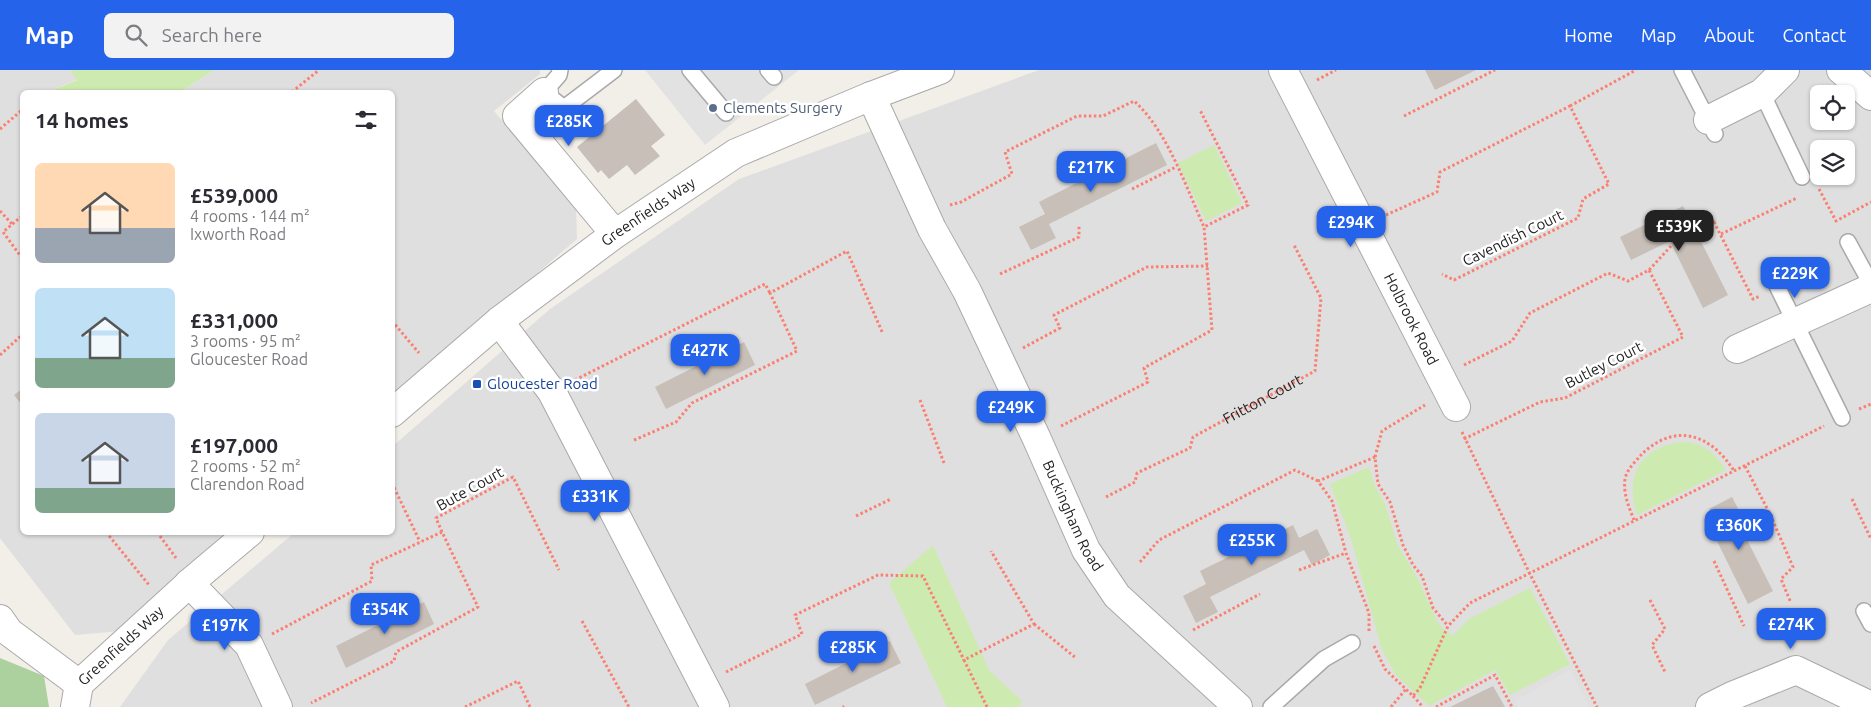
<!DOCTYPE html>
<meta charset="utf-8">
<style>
body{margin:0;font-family:Ubuntu,sans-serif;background:#f2f2f3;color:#2b2b33;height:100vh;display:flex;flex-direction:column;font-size:19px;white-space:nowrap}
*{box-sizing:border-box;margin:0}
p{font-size:16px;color:#7c7c81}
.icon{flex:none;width:28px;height:28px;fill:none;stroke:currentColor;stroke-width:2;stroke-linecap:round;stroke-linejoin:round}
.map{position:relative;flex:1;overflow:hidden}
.sheet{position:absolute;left:20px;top:20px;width:375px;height:445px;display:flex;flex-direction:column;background:#fff;border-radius:8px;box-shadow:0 1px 4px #0004}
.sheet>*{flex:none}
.tools{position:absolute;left:1810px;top:15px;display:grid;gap:10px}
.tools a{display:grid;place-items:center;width:45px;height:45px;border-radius:8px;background:#fff;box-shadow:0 1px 4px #0004;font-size:25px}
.price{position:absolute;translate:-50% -42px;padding:0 11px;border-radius:10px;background:#2563eb;color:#fff;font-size:16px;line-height:32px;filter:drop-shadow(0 1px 2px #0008)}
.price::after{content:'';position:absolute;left:50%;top:30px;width:15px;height:11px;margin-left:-8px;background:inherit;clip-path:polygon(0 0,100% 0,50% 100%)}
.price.active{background:#222;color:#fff}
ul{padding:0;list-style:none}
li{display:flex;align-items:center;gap:15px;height:125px;padding:0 15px}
li span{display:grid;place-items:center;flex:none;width:140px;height:100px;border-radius:8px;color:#555}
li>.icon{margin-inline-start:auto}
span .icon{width:60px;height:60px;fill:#fffc;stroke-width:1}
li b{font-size:21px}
h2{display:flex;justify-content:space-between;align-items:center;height:60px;padding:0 15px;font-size:21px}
header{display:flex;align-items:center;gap:30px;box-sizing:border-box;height:70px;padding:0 25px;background:#2563eb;color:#fff}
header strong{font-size:24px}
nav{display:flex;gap:28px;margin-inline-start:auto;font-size:18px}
.search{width:350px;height:45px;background:#f2f2f3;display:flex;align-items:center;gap:12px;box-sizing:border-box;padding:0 18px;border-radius:8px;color:#7c7c81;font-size:19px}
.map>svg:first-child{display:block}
.residential{fill:#e0dfdf;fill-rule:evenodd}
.grass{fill:#cdebb0}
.forest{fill:#add19e}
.parking{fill:#e2e2e2}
.building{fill:#c7bfb8}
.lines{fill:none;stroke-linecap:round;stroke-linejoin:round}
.service-casing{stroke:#a9a9a9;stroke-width:18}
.minor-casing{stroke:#a9a9a9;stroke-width:30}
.path{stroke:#fa8072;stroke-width:3;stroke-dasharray:2.5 2.5;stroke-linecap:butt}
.service{stroke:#fff;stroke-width:15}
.minor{stroke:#fff;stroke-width:28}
.service-dot{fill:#5c6f8a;stroke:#fff;stroke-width:2}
.transit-dot{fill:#1a4fb4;stroke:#fff;stroke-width:2}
.labels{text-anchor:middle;stroke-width:5;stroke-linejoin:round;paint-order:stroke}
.service-label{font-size:15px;fill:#4e5e75;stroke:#fff;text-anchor:start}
.street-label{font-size:15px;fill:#222;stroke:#fff}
.transit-label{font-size:15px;fill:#164399;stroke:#fff;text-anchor:start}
</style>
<header>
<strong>Map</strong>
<div class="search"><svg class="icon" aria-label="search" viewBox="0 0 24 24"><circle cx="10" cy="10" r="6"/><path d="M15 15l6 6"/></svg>Search here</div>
<nav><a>Home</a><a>Map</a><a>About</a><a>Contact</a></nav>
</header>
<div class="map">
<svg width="1871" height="637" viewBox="0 0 1871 637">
<rect width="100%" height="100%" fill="#f2efe9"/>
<g class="residential">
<polygon points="0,0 70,0 78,9 48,22 22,22 22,462 235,463 121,561 75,565 0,468"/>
<polygon points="214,0 540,0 540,4 494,41 576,136 577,169 393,327 392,22 180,22"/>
<path d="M1039 0H1871V637H120L168 570 294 463 392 462 393 376 550 239 739 109ZM1819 24H1846V51H1819ZM1819 79H1846V106H1819Z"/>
</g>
<g class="grass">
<polygon points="70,0 214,0 180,22 48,22 77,10"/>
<polygon points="1214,75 1242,133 1206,151 1178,93"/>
<path d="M1682 372C1703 372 1715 383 1726 400L1637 445C1624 406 1640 377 1682 372Z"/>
<polygon points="1369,397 1375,416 1385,434 1398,476 1418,509 1438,553 1452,566 1469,549 1530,518 1570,594 1510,625 1495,600 1429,636 1395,604 1382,580 1350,466 1330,414"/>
<polygon points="933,475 989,600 1022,631 1019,637 947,637 889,513"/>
</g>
<polygon class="forest" points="0,588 44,606 49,637 0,637"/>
<g class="parking">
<polygon points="645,0 799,0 705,75"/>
<polygon points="1570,600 1590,637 1518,637 1514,631"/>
</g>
<g class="building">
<polygon points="1425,0 1476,0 1435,20"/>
<polygon points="636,29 665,65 651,76 660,86 635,105 627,95 609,109 601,100 598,103 577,77"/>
<polygon points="1156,73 1167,95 1049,154 1056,168 1031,180 1019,157 1045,144 1039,132"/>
<polygon points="1683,136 1728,225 1703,238 1670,171 1631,190 1620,167"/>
<polygon points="744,272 755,295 666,339 655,317"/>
<polygon points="22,319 22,335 14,325"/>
<polygon points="1732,427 1746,454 1740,456 1773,521 1748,534 1714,465 1721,462 1709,439"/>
<polygon points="1293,455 1299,468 1317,459 1330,485 1312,495 1304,480 1210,527 1218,542 1196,553 1183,526 1206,514 1200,501"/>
<polygon points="424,532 434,554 346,598 336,576"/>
<polygon points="890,571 901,593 815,635 805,614"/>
<polygon points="1493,616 1505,637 1450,637"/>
</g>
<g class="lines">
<g class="service-casing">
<g id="service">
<polyline points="560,0 559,5 544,22 564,38 614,0"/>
<polyline points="690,0 726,43"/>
<polyline points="768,0 774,7"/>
<polyline points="1682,0 1715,64"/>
<polyline points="1762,23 1802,107"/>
<polyline points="1848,172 1871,214"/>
<polyline points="1777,216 1842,348"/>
<polyline points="1864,541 1871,554"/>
<polyline points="1271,637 1324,589 1352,573"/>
</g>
</g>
<g class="minor-casing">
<g id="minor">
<path id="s2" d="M1283 0 1456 337"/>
<polyline points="1841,0 1871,26"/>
<polyline points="544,22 517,46 615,164"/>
<path id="s3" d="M871 26 932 159 967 221 1036 367 1086 480 1117 526 1238 637"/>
<polyline points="1708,50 1762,23 1785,0"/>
<polyline points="499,251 552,322 715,637"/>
<polyline points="1737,279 1871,218"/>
<path id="s4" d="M392 343 499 251 615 164 736 83 871 26 940 0"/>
<polyline points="189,513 249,575 278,637"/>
<polyline points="0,549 9,562 79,614"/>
<path id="s5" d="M75 637 79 614 193 510 250 462"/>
<polyline points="1710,637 1732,626 1796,600 1871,636"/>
</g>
</g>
<g class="path">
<polyline points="1317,10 1336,0"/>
<polyline points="48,22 49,22"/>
<polyline points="292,22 319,0"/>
<polyline points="1570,36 1636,0"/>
<polyline points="1404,46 1495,0"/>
<polyline points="0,59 22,40"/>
<polyline points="1132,119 1176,97"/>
<polyline points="1819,119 1836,151 1871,132"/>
<path d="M950 135 961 132 1012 104 1005 82 1077 46H1103L1134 31C1167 60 1186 117 1204 157"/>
<polyline points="0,141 12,154"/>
<polyline points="1386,145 1437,122 1440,102 1570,36 1609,114 1583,129 1578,148 1454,210 1442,204"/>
<polyline points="22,146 3,162 22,188"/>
<polyline points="1696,161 1714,152 1753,229 1760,226"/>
<polyline points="1721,164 1797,128"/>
<polyline points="1000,204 1079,167 1079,155"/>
<polyline points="392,251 419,283"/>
<polyline points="1023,278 1060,258 1054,245 1147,197 1208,196"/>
<polyline points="0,285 22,265"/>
<polyline points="1464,295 1512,271 1530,243 1608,203 1628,211 1649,200 1672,175"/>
<polyline points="575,310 765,214 770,223"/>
<polyline points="920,330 944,393"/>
<polyline points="1859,339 1871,334"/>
<polyline points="1061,356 1148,312 1144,298 1212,260 1204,157 1248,135 1200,40"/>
<polyline points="1462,362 1529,502 1597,637"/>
<polyline points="1464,369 1540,332 1565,328 1683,267 1649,200"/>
<polyline points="634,370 676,352 692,333 797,281 770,223 847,181 883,264"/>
<polyline points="1375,387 1382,361 1425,335"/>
<polyline points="1745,396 1770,444 1793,497 1781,509 1791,533"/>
<polyline points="392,413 420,472"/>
<path id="s1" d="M1106 427 1135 412 1137 403 1190 378 1193 367 1315 301 1321 228 1294 175"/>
<polyline points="1852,429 1871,469"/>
<polyline points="856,446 891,429"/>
<path d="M1634 450C1629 437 1623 424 1625 409 1627 399 1636 391 1642 384 1675 352 1711 364 1734 401"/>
<polyline points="106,462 149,515"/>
<polyline points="157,462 176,488"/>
<polyline points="442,462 436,448 513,407 559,500"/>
<polyline points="1714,491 1744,556"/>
<polyline points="1140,492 1159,470 1295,400 1318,411"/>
<polyline points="1299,500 1346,483"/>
<polyline points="1650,530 1665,559 1652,575 1665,602"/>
<polyline points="582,551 629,637"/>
<polyline points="1034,554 1076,588"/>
<polyline points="1193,560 1260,524"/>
<polyline points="1369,561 1369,543 1346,483 1332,431 1318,411 1375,387 1378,414 1390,432 1403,475 1413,495 1422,506 1433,538 1448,556"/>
<polyline points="272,564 372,511 371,495 442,462 478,537 396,582 394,591 311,633"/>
<polyline points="1374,576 1385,599 1413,626 1420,618 1448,556 1470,533 1824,356"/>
<polyline points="726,602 802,564 795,545 878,505 923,506 964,590"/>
<polyline points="1413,626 1423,637"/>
<polyline points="465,637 518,611 530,637"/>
<polyline points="843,637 844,636"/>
<polyline points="987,637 964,590 1034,554 991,481"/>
<polyline points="1391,637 1406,619"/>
<polyline points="1436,637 1495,605 1512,637"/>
</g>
<use href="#service" class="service"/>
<use href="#minor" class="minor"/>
</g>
<circle class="service-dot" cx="713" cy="38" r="5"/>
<rect class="transit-dot" x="472" y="309" width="10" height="10" rx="2.5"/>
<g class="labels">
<g class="service-label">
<text x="723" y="43">Clements Surgery</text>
</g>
<g class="street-label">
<text dy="5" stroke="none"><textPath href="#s4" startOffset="326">Greenfields Way</textPath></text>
<text transform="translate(1513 168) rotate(-26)" y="5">Cavendish Court</text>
<text dy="5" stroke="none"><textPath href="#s2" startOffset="280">Holbrook Road</textPath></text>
<text transform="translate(1604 295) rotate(-27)" y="5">Butley Court</text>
<text dy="5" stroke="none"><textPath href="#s1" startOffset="191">Fritton Court</textPath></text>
<text transform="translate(470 419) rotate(-29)" y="5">Bute Court</text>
<text dy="5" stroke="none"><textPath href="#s3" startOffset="466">Buckingham Road</textPath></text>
<text dy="5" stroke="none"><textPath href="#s5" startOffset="80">Greenfields Way</textPath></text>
</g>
<g class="transit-label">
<text x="487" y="319">Gloucester Road</text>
</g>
</g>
</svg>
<div class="tools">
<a><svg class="icon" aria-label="locate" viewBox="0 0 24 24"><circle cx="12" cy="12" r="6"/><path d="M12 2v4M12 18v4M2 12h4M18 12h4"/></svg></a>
<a><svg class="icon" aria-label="layers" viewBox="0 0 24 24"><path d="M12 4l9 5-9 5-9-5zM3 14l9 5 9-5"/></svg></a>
</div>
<b class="price" style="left:569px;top:77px">£285K</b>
<b class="price" style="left:1091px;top:123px">£217K</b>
<b class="price" style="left:1351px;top:178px">£294K</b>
<b class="price active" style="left:1679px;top:182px">£539K</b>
<b class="price" style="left:1795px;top:229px">£229K</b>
<b class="price" style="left:705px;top:306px">£427K</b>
<b class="price" style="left:1011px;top:363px">£249K</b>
<b class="price" style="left:595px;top:452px">£331K</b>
<b class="price" style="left:1739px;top:481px">£360K</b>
<b class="price" style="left:1252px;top:496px">£255K</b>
<b class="price" style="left:385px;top:565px">£354K</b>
<b class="price" style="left:1791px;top:580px">£274K</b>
<b class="price" style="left:225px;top:581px">£197K</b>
<b class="price" style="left:853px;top:603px">£285K</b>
<section class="sheet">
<h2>14 homes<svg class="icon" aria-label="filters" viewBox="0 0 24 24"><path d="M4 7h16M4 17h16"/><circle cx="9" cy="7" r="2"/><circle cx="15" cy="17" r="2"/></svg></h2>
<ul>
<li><span style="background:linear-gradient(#ffd9b3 65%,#9aa5b1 0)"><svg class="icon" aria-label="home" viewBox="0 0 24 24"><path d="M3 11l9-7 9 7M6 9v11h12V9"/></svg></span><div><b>£539,000</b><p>4 rooms · 144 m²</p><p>Ixworth Road</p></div></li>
<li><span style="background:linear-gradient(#bfe0f5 70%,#7fa58c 0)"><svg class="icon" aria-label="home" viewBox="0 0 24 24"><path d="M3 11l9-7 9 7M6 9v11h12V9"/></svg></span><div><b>£331,000</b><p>3 rooms · 95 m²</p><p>Gloucester Road</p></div></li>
<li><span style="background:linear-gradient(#c9d6e8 75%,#7fa58c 0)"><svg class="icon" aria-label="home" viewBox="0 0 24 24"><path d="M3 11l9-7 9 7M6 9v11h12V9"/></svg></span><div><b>£197,000</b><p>2 rooms · 52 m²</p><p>Clarendon Road</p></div></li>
</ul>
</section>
</div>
